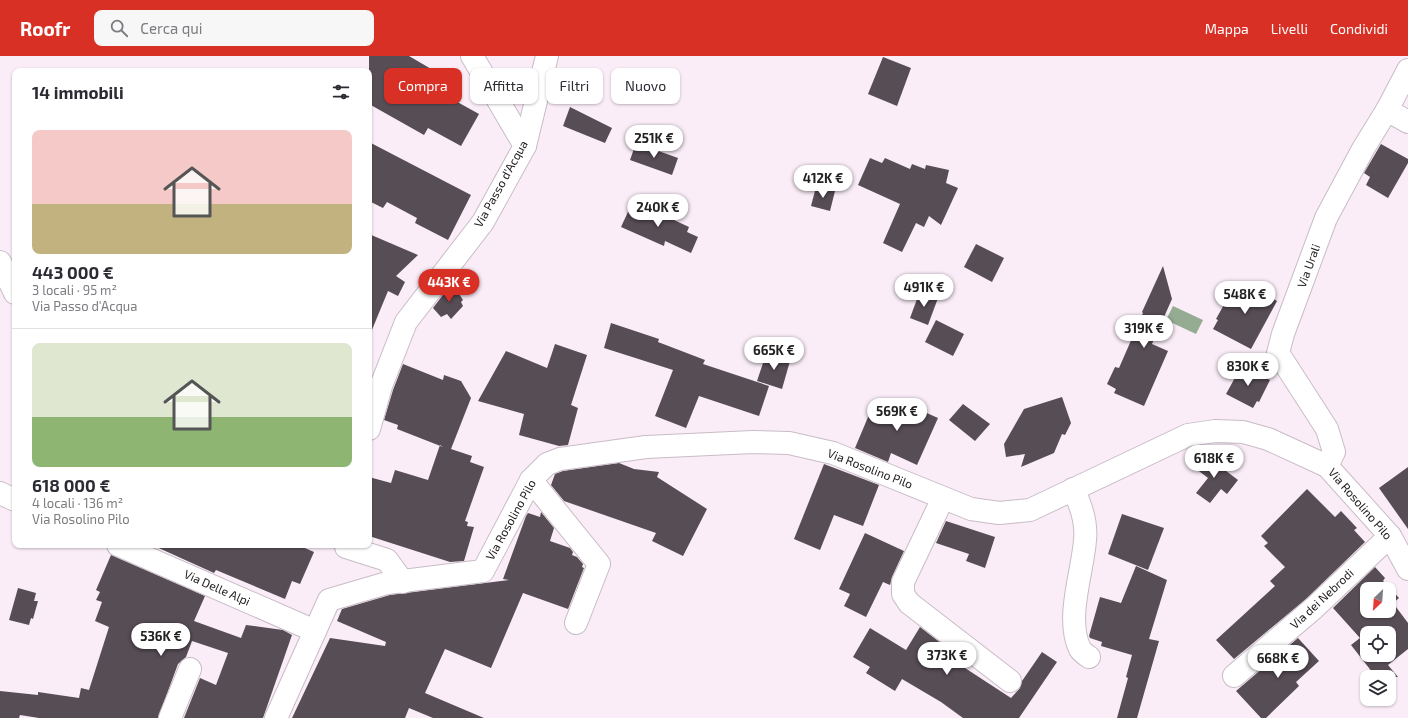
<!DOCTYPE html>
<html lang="it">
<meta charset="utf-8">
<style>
body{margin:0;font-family:"Exo 2",sans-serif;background:#f7f7f7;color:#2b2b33;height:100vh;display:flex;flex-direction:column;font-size:15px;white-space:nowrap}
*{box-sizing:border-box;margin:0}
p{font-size:13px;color:#7c7c81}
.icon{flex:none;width:22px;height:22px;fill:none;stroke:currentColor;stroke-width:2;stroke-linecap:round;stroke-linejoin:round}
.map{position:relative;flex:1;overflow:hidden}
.panel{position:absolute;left:12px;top:12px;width:360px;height:480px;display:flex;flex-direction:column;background:#fff;border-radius:8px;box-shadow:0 1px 3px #0004}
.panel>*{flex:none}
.top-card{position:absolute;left:384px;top:12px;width:380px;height:36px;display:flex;gap:8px}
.needle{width:26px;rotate:205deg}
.tools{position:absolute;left:1360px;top:526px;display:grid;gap:8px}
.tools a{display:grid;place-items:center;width:36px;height:36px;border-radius:8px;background:#fff;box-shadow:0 1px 3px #0004;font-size:20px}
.price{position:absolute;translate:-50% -34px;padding:0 9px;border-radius:14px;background:#fff;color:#222;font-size:13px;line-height:26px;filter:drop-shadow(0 1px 2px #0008)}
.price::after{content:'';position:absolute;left:50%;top:24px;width:12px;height:9px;margin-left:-6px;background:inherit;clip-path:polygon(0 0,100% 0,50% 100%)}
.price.selected{background:#d93025;color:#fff}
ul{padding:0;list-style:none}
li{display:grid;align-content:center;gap:8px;height:212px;padding:0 20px}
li+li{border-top:1px solid #e1e1e2}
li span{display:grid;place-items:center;height:124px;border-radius:8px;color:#555}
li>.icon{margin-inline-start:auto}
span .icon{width:72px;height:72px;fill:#fffc;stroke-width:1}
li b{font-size:17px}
h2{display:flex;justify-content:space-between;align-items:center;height:48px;padding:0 20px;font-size:17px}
.chip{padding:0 14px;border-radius:8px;background:#fff;box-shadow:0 1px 3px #0004;font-size:14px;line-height:36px}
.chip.selected{background:#d93025;color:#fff}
header{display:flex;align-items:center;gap:24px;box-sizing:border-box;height:56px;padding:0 20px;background:#d93025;color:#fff}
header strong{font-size:19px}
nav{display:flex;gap:22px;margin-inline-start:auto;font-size:14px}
.search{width:280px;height:36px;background:#f7f7f7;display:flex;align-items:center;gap:10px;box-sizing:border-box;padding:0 14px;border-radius:8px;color:#7c7c81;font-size:15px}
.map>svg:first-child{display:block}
.water{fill:#95ac93}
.building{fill:#574d55;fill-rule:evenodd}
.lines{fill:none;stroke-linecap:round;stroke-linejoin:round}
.minor-casing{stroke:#c8bcc6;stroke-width:24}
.minor{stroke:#fff;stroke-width:22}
.labels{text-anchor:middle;stroke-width:4;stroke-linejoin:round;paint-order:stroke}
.street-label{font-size:12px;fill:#1e1a1d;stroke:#fff}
</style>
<header>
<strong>Roofr</strong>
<div class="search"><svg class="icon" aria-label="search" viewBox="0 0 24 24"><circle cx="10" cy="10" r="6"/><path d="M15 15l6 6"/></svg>Cerca qui</div>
<nav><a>Mappa</a><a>Livelli</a><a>Condividi</a></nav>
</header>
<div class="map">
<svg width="1408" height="662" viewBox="0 0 1408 662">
<rect width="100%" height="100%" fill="#faedf8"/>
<polygon class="water" points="1173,250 1203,264 1196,278 1166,264"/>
<g class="building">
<polygon points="369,0 409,0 450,24 443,38 479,58 461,90 428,72 424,79 369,48"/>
<polygon points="883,1 911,12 897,50 868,38"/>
<polygon points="570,51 612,72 605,87 563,70"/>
<polygon points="369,86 471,139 448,184 415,167 417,162 387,146 383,152 369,145"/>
<polygon points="636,87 678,102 672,119 630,104"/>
<polygon points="1381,88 1408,103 1408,107 1388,142 1366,129 1370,121 1364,117"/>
<polygon points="870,102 882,107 885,102 910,113 912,108 925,113 926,109 949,114 946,127 958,132 941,169 929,160 924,171 916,167 902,196 883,187 900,148 858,129"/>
<polygon points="816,131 835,135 830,155 811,150"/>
<polygon points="633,145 689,171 687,176 698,181 691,197 665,185 664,190 621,171"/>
<polygon points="369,178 418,199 396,220 405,226 398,240 388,235 369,281"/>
<polygon points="976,188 1004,202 992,226 964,211"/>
<polygon points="1163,210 1172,243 1152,288 1168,295 1144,350 1114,337 1116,333 1107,328 1115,311 1119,312 1143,257 1142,256"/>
<polygon points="1242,226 1277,245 1251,293 1213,273 1218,264 1216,263 1226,245 1230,247"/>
<polygon points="452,227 463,244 461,246 463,250 451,263 447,258 441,261 433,252"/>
<polygon points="920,235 938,242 928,269 910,262"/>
<polygon points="936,264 964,278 953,300 925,286"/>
<polygon points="611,267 659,283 658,286 705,304 703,308 769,330 759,360 699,340 686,372 655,360 673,314 604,292"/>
<polygon points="555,288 587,299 571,349 578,352 568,389 559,390 519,379 524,358 478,345 506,295 547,312"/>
<polygon points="766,298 790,305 782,333 757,325"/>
<polygon points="403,308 443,324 444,319 461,325 471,342 451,393 472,400 470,406 484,411 465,465 468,466 467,470 474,471 464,505 450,506 369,480 369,421 391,427 395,414 428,424 440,389 443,391 397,373 398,369 384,364 393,334"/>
<polygon points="1242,309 1270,324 1259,346 1257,345 1253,352 1226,338"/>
<polygon points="1062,341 1071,367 1065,379 1062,378 1054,397 1021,411 1025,398 1006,401 1004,388 1024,353"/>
<polygon points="895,343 938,362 917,409 891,397 888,406 855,392 871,354"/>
<polygon points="963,348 990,368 975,385 949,364"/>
<polygon points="1205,399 1238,424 1227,438 1221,433 1210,447 1196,437 1208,422 1195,412"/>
<polygon points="619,407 634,413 659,416 657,421 707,453 683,500 652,485 656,477 564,445 551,429 555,418 563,415"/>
<polygon points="824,408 879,429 863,470 834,459 820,494 794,483"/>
<polygon points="1408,411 1408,473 1379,432"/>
<polygon points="1307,433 1335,461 1341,455 1357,472 1354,474 1365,486 1306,543 1234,603 1216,584 1275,530 1270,525 1285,511 1264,490 1268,487 1261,480"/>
<polygon points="541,456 554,472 550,485 570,492 573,496 572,499 577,501 583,508 582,511 584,512 568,553 523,537 491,612 445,593 425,637 484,662 433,662 409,652 405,662 292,662 330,582 385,590 386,586 337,565 342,553 390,539 509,524 503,523 526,460 528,457 540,461"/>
<polygon points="1122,458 1164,472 1148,514 1108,498"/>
<polygon points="946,465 995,481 985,512 966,505 969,498 936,487"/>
<polygon points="865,477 904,495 892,521 890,529 883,526 866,561 844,550 850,538 839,533"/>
<polygon points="152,489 298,489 314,496 300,528 292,525 285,543 216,514 214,517"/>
<polygon points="111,499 205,540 194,565 241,582 246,569 283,574 292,579 263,662 184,662 200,622 216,629 228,597 192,585 186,601 178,608 158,662 39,662 20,659 19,662 0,662 0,635 38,639 38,636 79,642 81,632 89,634 109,571 95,565 102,546 96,544 100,536 96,534"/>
<polygon points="1136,510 1167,524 1149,583 1159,585 1137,662 1117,662 1128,622 1126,621 1132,599 1101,590 1102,586 1090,582 1089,580 1100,541 1121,547"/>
<path d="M1375 511 1385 522 1383 525 1399 542 1393 547 1408 567V593L1388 609 1398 621H1376L1351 589 1360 582 1333 552ZM1367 533H1389V555H1367ZM1367 577H1389V599H1367Z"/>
<polygon points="18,532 36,537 34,545 38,545 33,563 31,562 29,569 9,564"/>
<polygon points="920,571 946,591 942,597 1011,642 1020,632 1022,625 1042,596 1057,606 1019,662 963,662 941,646 902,623 895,635 866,617 870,611 853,601 870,572 906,594"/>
<polygon points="1298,582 1319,605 1296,626 1299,630 1266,662 1261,662 1236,635"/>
</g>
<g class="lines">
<g class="minor-casing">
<g id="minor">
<polyline points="472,0 525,90"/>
<polyline points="1387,54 1408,66"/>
<polyline points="0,206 15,237"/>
<polyline points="369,373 381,330 406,266 483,166 525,90 547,0"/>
<polyline points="1327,410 1334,396 1327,373 1278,297 1283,278 1326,162 1363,93 1387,54 1408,14"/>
<polyline points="531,424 599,508 576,567"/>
<path d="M1073 433C1081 449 1087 466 1085 484 1083 515 1065 563 1080 593 1082 596 1086 599 1089 601"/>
<polyline points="0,437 15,444"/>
<polyline points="943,442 903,526 903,538 909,547 1010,625"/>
<polyline points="118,489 315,575"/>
<polyline points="347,489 346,491 387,504 403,526"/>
<polyline points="1234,620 1314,552 1390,480"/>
<polyline points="170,662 190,613"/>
<polyline points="276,662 329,544 387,527 483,515 531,424 547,408 560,403 646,391 753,386 789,387 833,397 971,453 999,457 1030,454 1188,379 1215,375 1243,376 1268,383 1327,410 1390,480 1408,513"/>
</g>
</g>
<use href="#minor" class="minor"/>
</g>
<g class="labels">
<g class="street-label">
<text transform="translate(501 128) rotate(-61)" y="4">Via Passo d'Acqua</text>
<text transform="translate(1309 210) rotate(-70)" y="4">Via Urali</text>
<text transform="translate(870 413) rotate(21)" y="4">Via Rosolino Pilo</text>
<text transform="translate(1360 448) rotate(49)" y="4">Via Rosolino Pilo</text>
<text transform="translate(511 464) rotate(-61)" y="4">Via Rosolino Pilo</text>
<text transform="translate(217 532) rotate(24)" y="4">Via Delle Alpi</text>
<text transform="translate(1322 543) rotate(-43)" y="4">Via dei Nebrodi</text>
</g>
</g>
</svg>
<div class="tools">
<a><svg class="needle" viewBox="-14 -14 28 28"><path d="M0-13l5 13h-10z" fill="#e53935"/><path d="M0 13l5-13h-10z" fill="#7c7c81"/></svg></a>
<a><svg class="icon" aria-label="locate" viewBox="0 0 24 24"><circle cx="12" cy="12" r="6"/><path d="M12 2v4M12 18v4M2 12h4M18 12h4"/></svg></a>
<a><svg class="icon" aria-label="layers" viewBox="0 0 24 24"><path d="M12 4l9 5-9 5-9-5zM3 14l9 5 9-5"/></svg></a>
</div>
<b class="price" style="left:654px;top:103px">251K €</b>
<b class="price" style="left:823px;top:143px">412K €</b>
<b class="price" style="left:658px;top:172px">240K €</b>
<b class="price selected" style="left:449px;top:247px">443K €</b>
<b class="price" style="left:924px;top:252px">491K €</b>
<b class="price" style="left:1245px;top:259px">548K €</b>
<b class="price" style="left:1144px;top:293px">319K €</b>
<b class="price" style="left:774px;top:315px">665K €</b>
<b class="price" style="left:1248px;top:331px">830K €</b>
<b class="price" style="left:897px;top:376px">569K €</b>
<b class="price" style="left:1214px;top:423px">618K €</b>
<b class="price" style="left:161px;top:601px">536K €</b>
<b class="price" style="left:947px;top:620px">373K €</b>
<b class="price" style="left:1278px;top:623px">668K €</b>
<div class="top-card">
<a class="chip selected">Compra</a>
<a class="chip">Affitta</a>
<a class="chip">Filtri</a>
<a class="chip">Nuovo</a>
</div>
<section class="panel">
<h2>14 immobili<svg class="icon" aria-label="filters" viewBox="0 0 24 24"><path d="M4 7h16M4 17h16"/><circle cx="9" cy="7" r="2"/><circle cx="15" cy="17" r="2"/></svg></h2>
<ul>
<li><span style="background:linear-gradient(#f6c9c9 60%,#c2b280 0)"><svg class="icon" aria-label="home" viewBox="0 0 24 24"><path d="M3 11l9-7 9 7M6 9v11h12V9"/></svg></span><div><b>443 000 €</b><p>3 locali · 95 m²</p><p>Via Passo d'Acqua</p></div></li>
<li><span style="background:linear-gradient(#dfe7d0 60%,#8fb573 0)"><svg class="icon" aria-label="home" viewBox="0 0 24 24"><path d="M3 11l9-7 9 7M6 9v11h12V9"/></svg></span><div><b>618 000 €</b><p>4 locali · 136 m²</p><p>Via Rosolino Pilo</p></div></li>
</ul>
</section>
</div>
